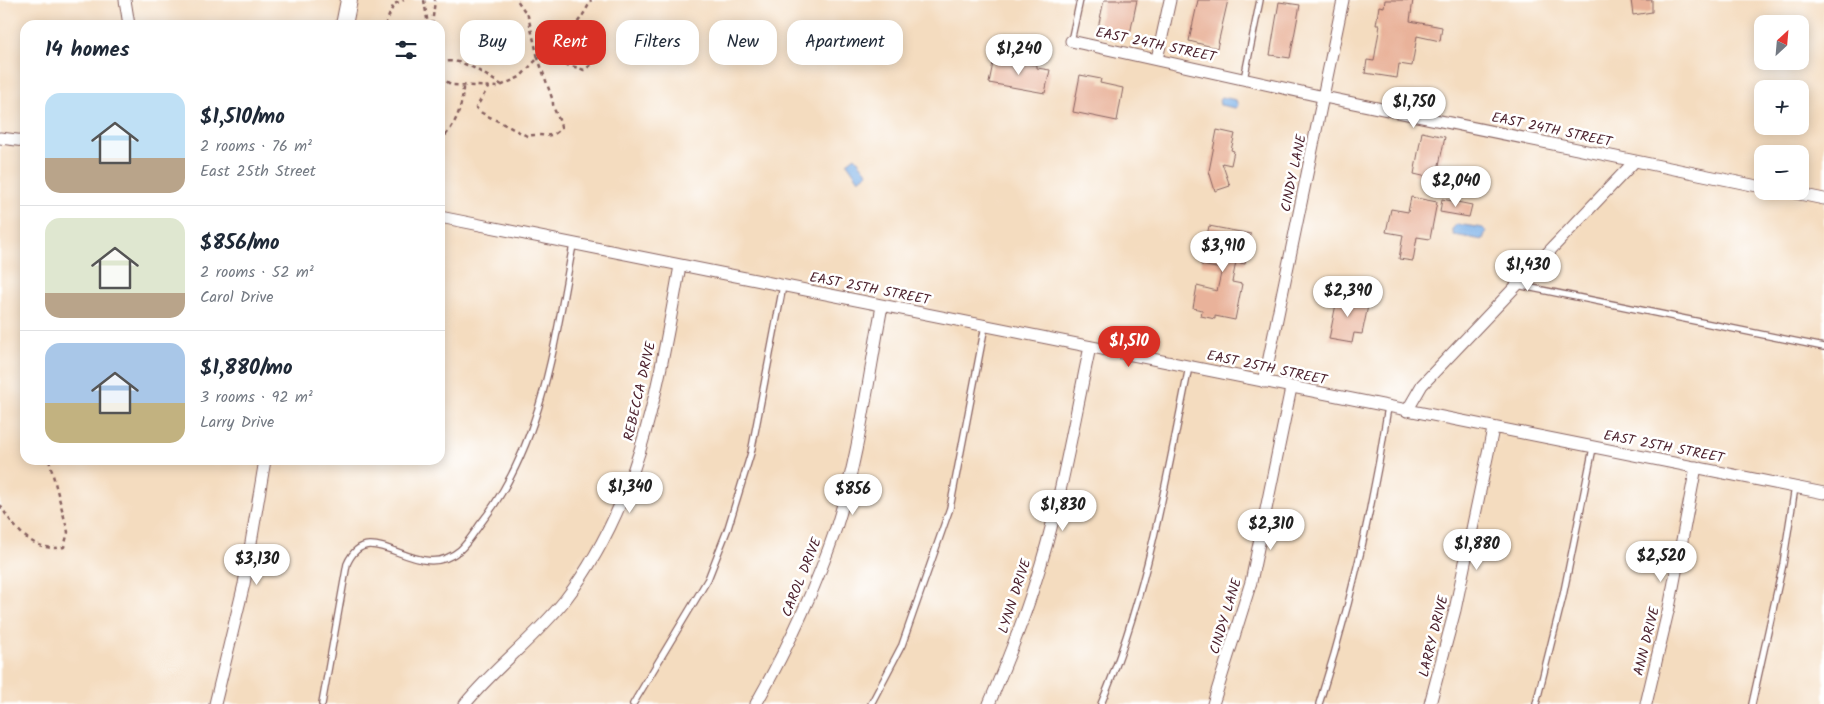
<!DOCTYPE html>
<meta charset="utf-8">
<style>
body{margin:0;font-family:Kalam,sans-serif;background:#f6f6f7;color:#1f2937;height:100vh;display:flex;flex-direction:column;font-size:19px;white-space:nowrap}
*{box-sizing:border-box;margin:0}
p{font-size:16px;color:#747a83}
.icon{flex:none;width:28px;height:28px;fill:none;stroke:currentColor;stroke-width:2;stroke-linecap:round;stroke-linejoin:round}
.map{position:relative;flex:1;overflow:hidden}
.drawer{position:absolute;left:20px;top:20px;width:425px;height:445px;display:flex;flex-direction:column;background:#fff;border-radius:15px;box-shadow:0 2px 12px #0003}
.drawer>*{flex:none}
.top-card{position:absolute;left:460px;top:20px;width:475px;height:45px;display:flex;gap:10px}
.needle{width:32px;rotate:26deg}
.controls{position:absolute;left:1754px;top:15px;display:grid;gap:10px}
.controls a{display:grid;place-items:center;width:55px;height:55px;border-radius:10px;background:#fff;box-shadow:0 2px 12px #0003;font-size:25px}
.price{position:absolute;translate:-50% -42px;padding:0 11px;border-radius:18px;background:#fff;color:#222;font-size:16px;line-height:32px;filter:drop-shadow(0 1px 2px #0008)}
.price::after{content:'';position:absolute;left:50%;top:30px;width:15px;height:11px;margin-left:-8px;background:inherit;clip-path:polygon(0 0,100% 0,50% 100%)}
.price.current{background:#d93025;color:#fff}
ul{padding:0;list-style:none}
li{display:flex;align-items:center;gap:15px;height:125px;padding:0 25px}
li+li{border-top:1px solid #e0e1e3}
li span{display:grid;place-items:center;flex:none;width:140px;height:100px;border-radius:15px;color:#555}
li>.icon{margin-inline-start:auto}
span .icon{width:60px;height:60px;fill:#fffc;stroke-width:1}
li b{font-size:21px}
h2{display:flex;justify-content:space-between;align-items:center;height:60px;padding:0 25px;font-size:21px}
.pill{padding:0 18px;border-radius:15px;background:#fff;box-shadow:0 2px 12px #0003;font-size:18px;line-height:45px}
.pill.current{background:#d93025;color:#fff}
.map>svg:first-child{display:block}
.water{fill:#78aee6;stroke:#616688}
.building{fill:#e9b29a}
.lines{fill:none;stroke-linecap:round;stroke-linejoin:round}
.lane-casing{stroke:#86615f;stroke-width:8}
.street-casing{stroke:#86615f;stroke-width:13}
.secondary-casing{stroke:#86615f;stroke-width:18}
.path{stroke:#86615f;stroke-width:2.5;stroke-dasharray:4 4;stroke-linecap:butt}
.lane{stroke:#fff;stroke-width:5.5}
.street{stroke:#fff;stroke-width:11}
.secondary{stroke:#fff;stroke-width:16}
.labels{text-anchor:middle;stroke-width:5;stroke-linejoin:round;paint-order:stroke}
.street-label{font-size:14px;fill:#4a1f2b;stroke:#fff}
</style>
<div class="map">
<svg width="1824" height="704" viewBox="0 0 1824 704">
<rect width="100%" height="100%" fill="#fff"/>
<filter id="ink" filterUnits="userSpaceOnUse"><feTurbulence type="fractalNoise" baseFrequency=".02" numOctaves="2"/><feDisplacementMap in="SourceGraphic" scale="10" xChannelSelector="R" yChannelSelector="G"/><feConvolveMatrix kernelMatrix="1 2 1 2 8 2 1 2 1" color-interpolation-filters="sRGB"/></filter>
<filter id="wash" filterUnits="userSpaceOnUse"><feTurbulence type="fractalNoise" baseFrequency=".0096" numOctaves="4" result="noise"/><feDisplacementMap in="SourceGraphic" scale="20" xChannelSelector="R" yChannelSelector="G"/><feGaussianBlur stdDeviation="1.12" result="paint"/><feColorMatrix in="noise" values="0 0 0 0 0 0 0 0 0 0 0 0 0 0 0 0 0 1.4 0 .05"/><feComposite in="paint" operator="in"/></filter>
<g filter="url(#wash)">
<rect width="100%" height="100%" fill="#f4dcbf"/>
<g class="water">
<polygon points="1222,97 1236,100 1238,106 1235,108 1220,105 1219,99"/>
<polygon points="855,157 868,173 859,180 847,163"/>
<polygon points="1457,224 1483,228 1486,232 1483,240 1454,235 1452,229"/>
</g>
<g id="blocks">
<g class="building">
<polygon points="1104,0 1137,0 1130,34 1098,28"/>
<polygon points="1198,0 1228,0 1217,48 1189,41"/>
<polygon points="1385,0 1413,0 1410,21 1442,27 1440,41 1417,36 1412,66 1399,64 1397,78 1365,73 1367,60 1374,61 1380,25 1376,25 1379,6 1384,7"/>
<polygon points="1631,0 1652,0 1652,12 1633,15"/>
<polygon points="1279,2 1300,5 1290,58 1270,55"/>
<polygon points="994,58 1037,65 1037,68 1050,70 1045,93 989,83"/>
<polygon points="1080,75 1101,79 1100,83 1123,88 1117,121 1073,112"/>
<polygon points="1217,130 1235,134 1231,150 1234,151 1231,165 1222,163 1230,186 1215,191 1209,171"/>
<polygon points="1422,132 1445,137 1436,179 1414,174"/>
<polygon points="1411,197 1437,202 1430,239 1417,237 1413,261 1399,259 1403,235 1386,232 1391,209 1408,212"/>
<polygon points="1442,199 1472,205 1469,217 1440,212"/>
<polygon points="1209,226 1251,234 1245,264 1236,262 1232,282 1242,284 1235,320 1215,316 1215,319 1201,316 1202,310 1193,308 1197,286 1217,291 1222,269 1201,265"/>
<polygon points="1338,294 1369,301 1362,334 1354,333 1352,343 1329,339"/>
</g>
</g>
</g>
<g filter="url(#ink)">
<use href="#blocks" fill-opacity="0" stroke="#86615f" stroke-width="1"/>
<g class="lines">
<g class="lane-casing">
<g id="lane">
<polyline points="1071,41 1080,0"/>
<polyline points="1244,79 1260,0"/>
<polyline points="1517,285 1824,347"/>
<path d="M322 704 347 564C370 512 416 587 460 550 468 543 475 531 481 523 543 444 555 340 573 245"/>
<polyline points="633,704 708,579 728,528 751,453 783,286"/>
<polyline points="871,704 902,645 950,508 985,326"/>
<path d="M1101 704C1147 597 1166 480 1189 367"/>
<path d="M1319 704C1350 607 1373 508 1388 407"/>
<polyline points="1536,704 1563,596 1593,448"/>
<polyline points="1752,704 1783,564 1795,487"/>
</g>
</g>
<g class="street-casing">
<g id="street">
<polyline points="125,0 129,25"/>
<polyline points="1071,41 1324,97 1762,187"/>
<polyline points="1157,59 1170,0"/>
<polyline points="0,138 25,141"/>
<polyline points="1785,191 1824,199"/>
<polyline points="440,217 1824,493"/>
<polyline points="1264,382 1343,0"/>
<polyline points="1407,411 1422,385 1634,162"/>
<polyline points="215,704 244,584 265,460"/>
<path d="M465 704C495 667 535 638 565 600 641 501 658 386 680 266"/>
<path d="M756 704C788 647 815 590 836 528 859 456 868 380 882 306"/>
<path d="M989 704C1006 664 1022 625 1035 583 1060 507 1073 425 1090 347"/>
<polyline points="1213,704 1251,582 1291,388"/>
<polyline points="1430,704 1455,610 1493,429"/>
<polyline points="1646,704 1670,603 1696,467"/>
</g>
</g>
<g class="secondary-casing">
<polyline id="secondary" points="344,25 349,0"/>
</g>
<g class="path">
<polyline points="424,0 428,25"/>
<polyline points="385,25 394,4 404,0"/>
<polyline points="432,25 435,0"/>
<path d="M544 54C550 64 573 65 584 70L591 65 593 53 584 40V34L575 26"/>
<path d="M440 63C461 55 484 75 502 85"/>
<polyline points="440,77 452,85 498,87 520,77 538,58 528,16 517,0"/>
<path d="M489 86 476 108 482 113 527 136C541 132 551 141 561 128 560 117 552 110 553 101L538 58C561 43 580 24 591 0"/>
<path d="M440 141C456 126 463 106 463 85"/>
<path d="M0 505C15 529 33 553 64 547L68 532 49 460"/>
</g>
<use href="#lane" class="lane"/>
<use href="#street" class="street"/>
<use href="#secondary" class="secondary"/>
</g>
</g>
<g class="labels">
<g class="street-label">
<text transform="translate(1156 44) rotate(12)" y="5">EAST 24TH STREET</text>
<text transform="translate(1552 129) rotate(12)" y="5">EAST 24TH STREET</text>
<text transform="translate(1293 173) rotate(-78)" y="5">CINDY LANE</text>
<text transform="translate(870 288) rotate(11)" y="5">EAST 25TH STREET</text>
<text transform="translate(1267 367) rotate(12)" y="5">EAST 25TH STREET</text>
<text transform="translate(639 391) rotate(-77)" y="5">REBECCA DRIVE</text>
<text transform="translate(1664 446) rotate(11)" y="5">EAST 25TH STREET</text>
<text transform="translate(801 577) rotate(-68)" y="5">CAROL DRIVE</text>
<text transform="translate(1014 596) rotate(-72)" y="5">LYNN DRIVE</text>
<text transform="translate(1225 616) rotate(-73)" y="5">CINDY LANE</text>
<text transform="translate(1433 636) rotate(-76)" y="5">LARRY DRIVE</text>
<text transform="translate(1646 641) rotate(-76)" y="5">ANN DRIVE</text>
</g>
</g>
</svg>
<div class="controls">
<a><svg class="needle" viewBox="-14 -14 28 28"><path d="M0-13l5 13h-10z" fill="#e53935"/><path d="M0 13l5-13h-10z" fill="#747a83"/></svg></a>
<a>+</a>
<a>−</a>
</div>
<b class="price" style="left:1019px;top:76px">$1,240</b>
<b class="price" style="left:1414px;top:129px">$1,750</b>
<b class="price" style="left:1456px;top:208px">$2,040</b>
<b class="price" style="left:1223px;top:273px">$3,910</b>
<b class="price" style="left:1528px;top:292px">$1,430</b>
<b class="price" style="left:1348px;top:318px">$2,390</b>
<b class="price current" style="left:1129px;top:368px">$1,510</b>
<b class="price" style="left:630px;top:514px">$1,340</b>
<b class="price" style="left:853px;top:516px">$856</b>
<b class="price" style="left:1063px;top:532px">$1,830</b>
<b class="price" style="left:1271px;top:551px">$2,310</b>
<b class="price" style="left:1477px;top:571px">$1,880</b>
<b class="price" style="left:1661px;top:583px">$2,520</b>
<b class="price" style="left:257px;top:586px">$3,130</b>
<div class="top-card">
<a class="pill">Buy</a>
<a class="pill current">Rent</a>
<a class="pill">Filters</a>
<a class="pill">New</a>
<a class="pill">Apartment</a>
</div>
<section class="drawer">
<h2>14 homes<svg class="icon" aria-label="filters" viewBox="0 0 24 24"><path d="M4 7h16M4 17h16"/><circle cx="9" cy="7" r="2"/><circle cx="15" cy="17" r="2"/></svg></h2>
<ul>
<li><span style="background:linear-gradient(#bfe0f5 65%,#b9a48a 0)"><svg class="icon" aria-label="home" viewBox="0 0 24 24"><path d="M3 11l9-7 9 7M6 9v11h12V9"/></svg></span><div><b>$1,510/mo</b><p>2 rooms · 76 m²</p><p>East 25th Street</p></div></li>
<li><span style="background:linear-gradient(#dfe7d0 75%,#b9a48a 0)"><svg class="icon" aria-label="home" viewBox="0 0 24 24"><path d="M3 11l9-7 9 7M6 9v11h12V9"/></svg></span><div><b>$856/mo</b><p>2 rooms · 52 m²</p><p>Carol Drive</p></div></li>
<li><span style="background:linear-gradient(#a9c7e8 60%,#c2b280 0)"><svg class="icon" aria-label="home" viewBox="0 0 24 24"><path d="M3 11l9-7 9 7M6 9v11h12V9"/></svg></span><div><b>$1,880/mo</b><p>3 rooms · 92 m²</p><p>Larry Drive</p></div></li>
</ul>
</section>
</div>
